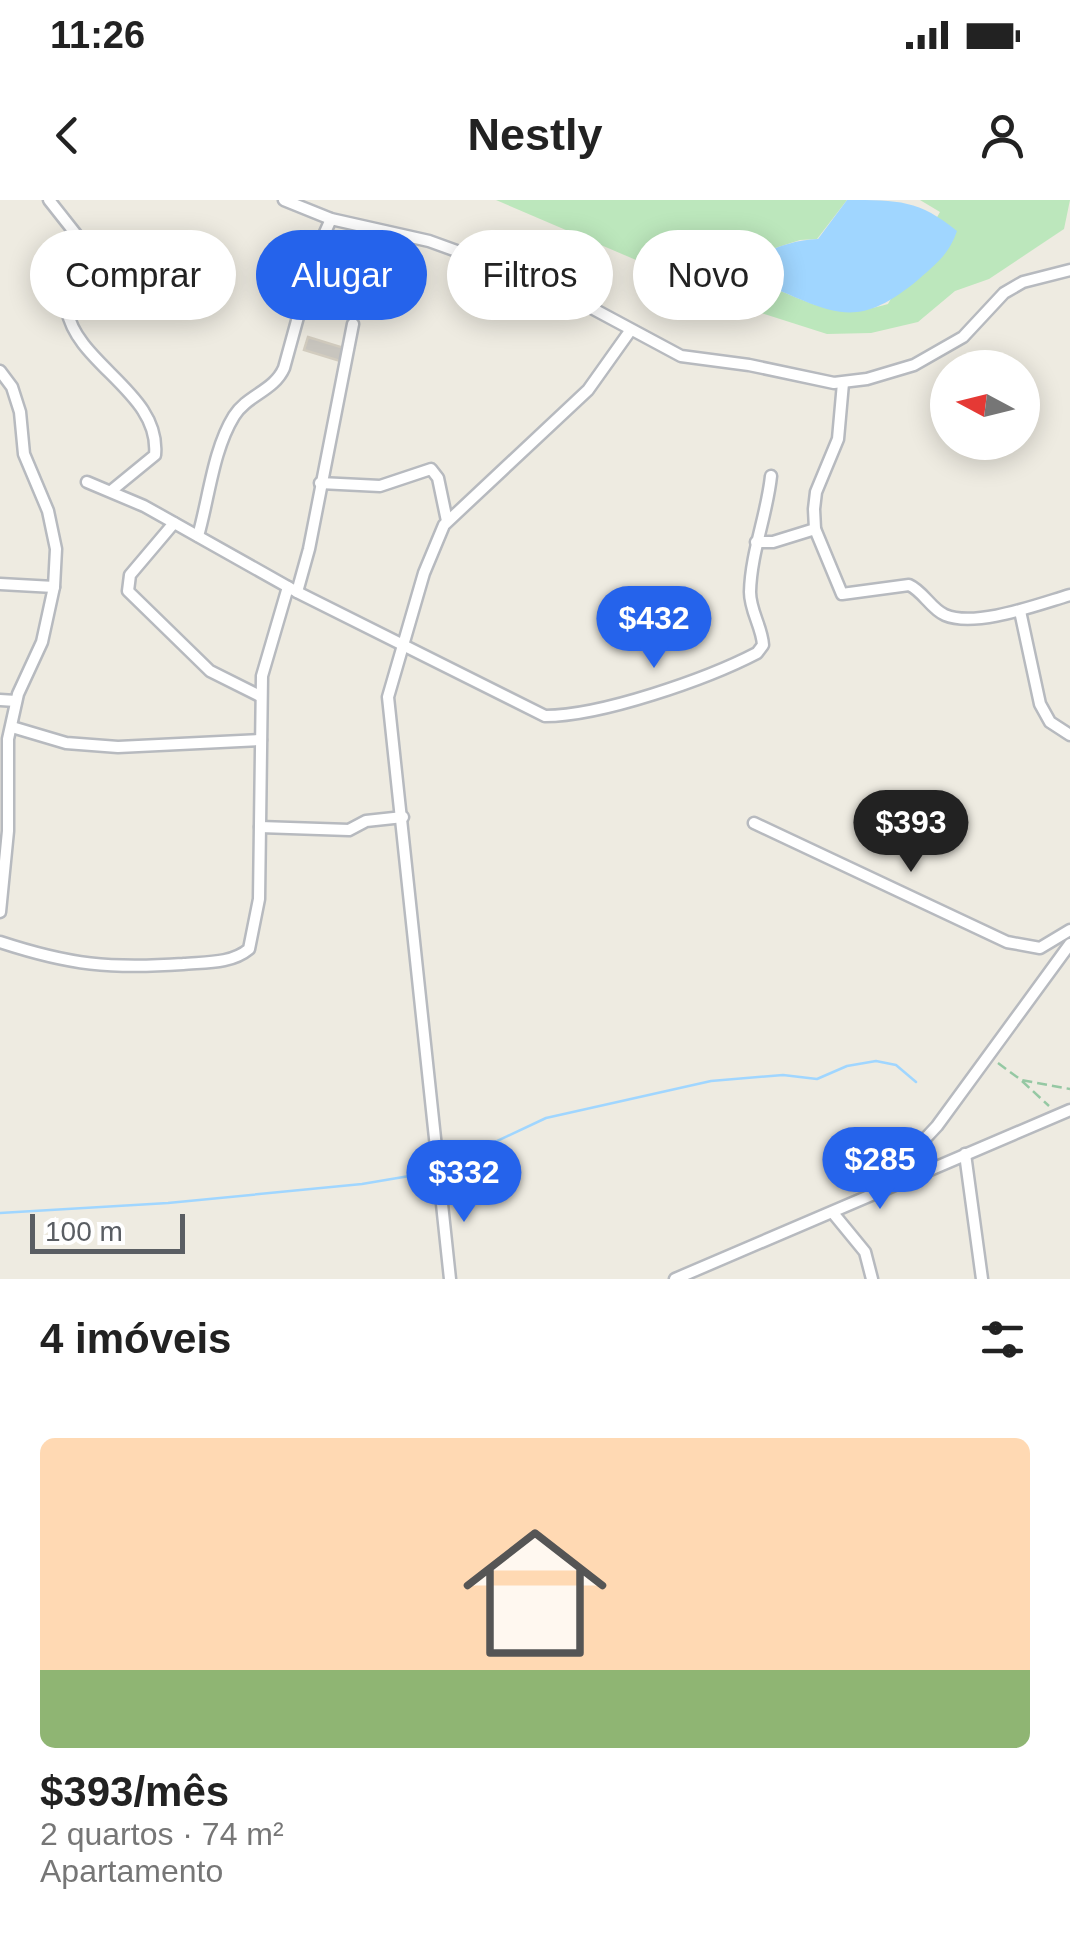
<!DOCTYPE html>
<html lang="pt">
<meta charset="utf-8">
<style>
body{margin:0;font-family:Helvetica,sans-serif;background:#f6f6f6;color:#222;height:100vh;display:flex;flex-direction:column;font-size:38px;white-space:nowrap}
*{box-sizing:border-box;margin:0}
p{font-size:32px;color:#767676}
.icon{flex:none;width:55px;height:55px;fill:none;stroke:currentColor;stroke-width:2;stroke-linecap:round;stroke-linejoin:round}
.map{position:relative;height:1079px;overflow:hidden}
.details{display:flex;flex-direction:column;background:#fff;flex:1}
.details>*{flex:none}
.hud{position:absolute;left:30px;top:30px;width:1010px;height:90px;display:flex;gap:20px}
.needle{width:65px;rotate:277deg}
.tools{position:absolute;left:930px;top:150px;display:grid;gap:20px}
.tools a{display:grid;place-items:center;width:110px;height:110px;border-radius:50%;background:#fff;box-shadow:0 5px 25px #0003;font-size:50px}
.scale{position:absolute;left:30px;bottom:25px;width:155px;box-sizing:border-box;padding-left:10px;border:5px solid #5a5e63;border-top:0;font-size:28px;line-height:35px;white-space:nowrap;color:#5a5e63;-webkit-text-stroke:8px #fff;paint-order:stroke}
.price{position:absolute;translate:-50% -85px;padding:0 22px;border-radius:35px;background:#2563eb;color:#fff;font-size:32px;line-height:65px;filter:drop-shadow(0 2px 5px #0008)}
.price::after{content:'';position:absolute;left:50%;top:60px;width:30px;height:22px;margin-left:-15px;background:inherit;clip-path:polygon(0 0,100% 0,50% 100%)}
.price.on{background:#222;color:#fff}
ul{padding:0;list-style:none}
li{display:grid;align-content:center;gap:20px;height:530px;padding:0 40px}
li span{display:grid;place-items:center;height:310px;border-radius:15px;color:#555}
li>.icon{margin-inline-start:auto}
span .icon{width:180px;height:180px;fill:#fffc;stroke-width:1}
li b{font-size:42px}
h2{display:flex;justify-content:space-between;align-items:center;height:120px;padding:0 40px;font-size:42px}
.pill{padding:0 35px;border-radius:45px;background:#fff;box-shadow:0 5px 25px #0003;font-size:35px;line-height:90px}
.pill.on{background:#2563eb;color:#fff}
.status{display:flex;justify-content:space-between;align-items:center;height:70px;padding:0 50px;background:#fff;direction:ltr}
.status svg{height:28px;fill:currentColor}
header{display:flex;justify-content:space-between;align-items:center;height:130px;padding:0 40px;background:#fff;font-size:45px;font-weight:800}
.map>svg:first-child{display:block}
.green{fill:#bce7bc}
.water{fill:#a0d6ff}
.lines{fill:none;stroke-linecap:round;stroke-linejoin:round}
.stream{stroke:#a0d6ff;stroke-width:2.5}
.building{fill:#c8c5be;stroke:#d2ccbf;stroke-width:2.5}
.street-casing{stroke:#b7babf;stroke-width:15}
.path{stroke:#95c8a3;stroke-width:2.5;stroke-dasharray:10 5;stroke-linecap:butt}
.street{stroke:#fff;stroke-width:10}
</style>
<div class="status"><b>11:26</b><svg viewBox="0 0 49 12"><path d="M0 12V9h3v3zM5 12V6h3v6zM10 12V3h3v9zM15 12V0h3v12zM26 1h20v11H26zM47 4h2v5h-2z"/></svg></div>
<header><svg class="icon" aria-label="back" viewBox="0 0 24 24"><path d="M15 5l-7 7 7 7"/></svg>Nestly<svg class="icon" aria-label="person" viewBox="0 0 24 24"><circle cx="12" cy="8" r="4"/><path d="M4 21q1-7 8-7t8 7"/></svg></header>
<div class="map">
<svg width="1070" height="1079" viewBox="0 0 1070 1079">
<rect width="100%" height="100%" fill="#eeebe1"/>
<path class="green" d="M496 0H847L817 39 800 40 766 51 759 67 762 83C810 103 836 120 888 104L940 12 920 0H1070L1064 29 989 79 955 91 918 122 871 133 827 134 717 99 671 75Z"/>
<path class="water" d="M847 0C899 0 919 0 957 31 949 54 937 63 919 79 855 133 832 112 762 83L759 68 745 64C767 50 791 40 818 39Z"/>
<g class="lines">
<g class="stream">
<polyline points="440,968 546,918 711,881 783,875 817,879 847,866 876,861 896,865 916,882"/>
<polyline points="0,1013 168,1003 362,984 433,972"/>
</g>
</g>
<g class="building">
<polygon points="42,85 64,87 63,99 41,97"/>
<polygon points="312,87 342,97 338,110 308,101"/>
<polygon points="308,137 344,148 340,161 304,150"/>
</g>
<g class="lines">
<g class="street-casing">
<g id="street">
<path d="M49 0 79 38 67 110C77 165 161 193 155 255L111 291"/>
<polyline points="284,0 331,19 429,41 545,83 681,156 749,165 834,183 867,179 914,165 963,137 1004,93 1023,82 1070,70"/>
<polyline points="0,171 12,187 20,212 24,254 48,311 56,349 54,387 42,442 18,494 8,539 8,631 0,712"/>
<path d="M843 183 838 239 816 292 814 309 815 329 842 394 909 385C923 391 931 409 945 415 976 428 1039 404 1070 395"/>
<path d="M87 282 144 306 297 392 545 516C601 516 707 479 757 453L763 445C762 427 750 411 750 392 751 352 767 315 771 276"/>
<polyline points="320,283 380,286 431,269 438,278 447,321"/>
<polyline points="174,323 130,375 128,391 210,471 260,496"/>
<path d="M198 336C209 298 213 250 234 216 247 195 274 191 284 168L315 55 331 19"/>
<polyline points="756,342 773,342 815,329"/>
<polyline points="0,384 54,387"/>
<polyline points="297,392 309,349 353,124"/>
<polyline points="1020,411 1040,504 1050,522 1070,535"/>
<polyline points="0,500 16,501"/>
<polyline points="12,527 66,543 118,547 261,540"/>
<polyline points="754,623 1007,742 1040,748 1070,730"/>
<polyline points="260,627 349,630 366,621 403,617"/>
<path d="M0 742C70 765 110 769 183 764 205 762 231 764 249 749L259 699 262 476 288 387"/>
<polyline points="965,954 982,1079"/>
<polyline points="879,988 937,926 1070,744"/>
<polyline points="833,1013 865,1052 872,1079"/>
<polyline points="450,1079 388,497 424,373 444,325 588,190 630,131"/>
<polyline points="675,1079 1070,910"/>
</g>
</g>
<g class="path">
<polyline points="998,863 1021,880 1070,889"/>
<polyline points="1022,881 1049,906"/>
</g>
<use href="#street" class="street"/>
</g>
</svg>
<div class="tools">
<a><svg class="needle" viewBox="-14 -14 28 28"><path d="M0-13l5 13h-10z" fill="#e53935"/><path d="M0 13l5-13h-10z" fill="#767676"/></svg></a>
</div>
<div class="scale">100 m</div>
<b class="price" style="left:654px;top:471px">$432</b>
<b class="price on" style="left:911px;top:675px">$393</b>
<b class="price" style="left:880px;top:1012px">$285</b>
<b class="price" style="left:464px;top:1025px">$332</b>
<div class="hud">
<a class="pill">Comprar</a>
<a class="pill on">Alugar</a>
<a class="pill">Filtros</a>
<a class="pill">Novo</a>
</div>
</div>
<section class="details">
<h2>4 imóveis<svg class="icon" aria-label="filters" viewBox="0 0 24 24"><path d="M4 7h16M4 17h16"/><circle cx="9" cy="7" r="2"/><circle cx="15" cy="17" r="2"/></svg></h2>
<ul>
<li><span style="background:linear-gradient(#ffd9b3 75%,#8fb573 0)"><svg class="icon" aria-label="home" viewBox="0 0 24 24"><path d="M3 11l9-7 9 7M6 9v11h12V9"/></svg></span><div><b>$393/mês</b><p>2 quartos · 74 m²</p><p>Apartamento</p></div></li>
</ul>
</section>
